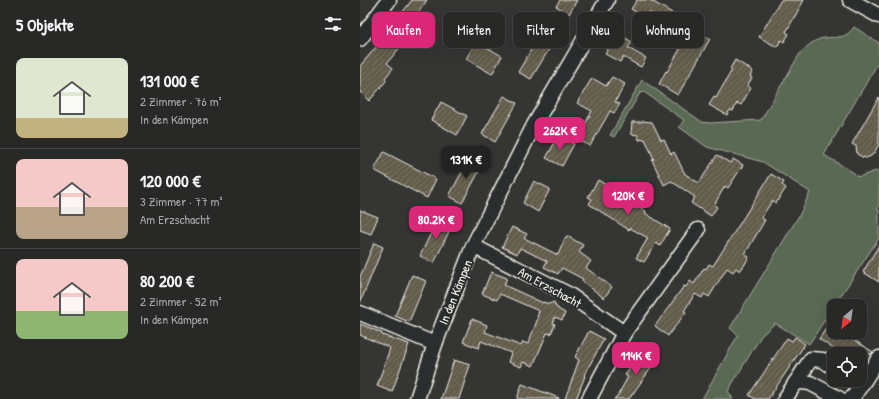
<!DOCTYPE html>
<html lang="de">
<meta charset="utf-8">
<style>
body{margin:0;font-family:"Patrick Hand",sans-serif;background:#30302f;color:#f1f3f6;height:100vh;display:flex;flex-direction:column;font-size:15px;white-space:nowrap}
*{box-sizing:border-box;margin:0}
p{font-size:13px;color:#a5a6a7}
.icon{flex:none;width:22px;height:22px;fill:none;stroke:currentColor;stroke-width:2;stroke-linecap:round;stroke-linejoin:round}
.map{position:relative;flex:1;overflow:hidden}
.drawer{display:flex;flex-direction:column;background:#282827;width:360px}
.drawer>*{flex:none}
.guide{position:absolute;left:12px;top:12px;width:380px;height:36px;display:flex;gap:8px}
.needle{width:26px;rotate:209deg}
.buttons{position:absolute;left:467px;top:299px;display:grid;gap:8px}
.buttons a{display:grid;place-items:center;width:40px;height:40px;border-radius:8px;background:#282827;box-shadow:0 4px 16px #0002,0 0 0 1px #444;font-size:20px}
.price{position:absolute;translate:-50% -34px;padding:0 9px;border-radius:8px;background:#db2777;color:#fff;font-size:13px;line-height:26px;filter:drop-shadow(0 1px 2px #0008)}
.price::after{content:'';position:absolute;left:50%;top:24px;width:12px;height:9px;margin-left:-6px;background:inherit;clip-path:polygon(0 0,100% 0,50% 100%)}
.price.active{background:#222;color:#fff}
ul{padding:0;list-style:none}
li{display:flex;align-items:center;gap:12px;height:100px;padding:0 16px}
li+li{border-top:1px solid #444}
li span{display:grid;place-items:center;flex:none;width:112px;height:80px;border-radius:8px;color:#555}
li>.icon{margin-inline-start:auto}
span .icon{width:48px;height:48px;fill:#fffc;stroke-width:1}
li b{font-size:17px}
h2{display:flex;justify-content:space-between;align-items:center;height:48px;padding:0 16px;font-size:17px}
.pill{padding:0 14px;border-radius:8px;background:#282827;box-shadow:0 4px 16px #0002,0 0 0 1px #444;font-size:14px;line-height:36px}
.pill.active{background:#db2777;color:#fff}
main{display:flex;flex:1;min-height:0}
.map>svg:first-child{display:block}
.green{fill:#5a6952;stroke:#a7ad9d}
.building{fill:url(#building-hatch);stroke:#f4f1e8}
.lines{fill:none;stroke-linecap:round;stroke-linejoin:round}
.street-casing{stroke:#f4f1e8;stroke-width:17}
.street{stroke:#2a2d2e;stroke-width:14}
.labels{text-anchor:middle;stroke-width:4;stroke-linejoin:round;paint-order:stroke}
.street-label{font-size:13px;fill:#f4f1e8;stroke:#2a2d2e}
</style>
<main>
<section class="drawer">
<h2>5 Objekte<svg class="icon" aria-label="filters" viewBox="0 0 24 24"><path d="M4 7h16M4 17h16"/><circle cx="9" cy="7" r="2"/><circle cx="15" cy="17" r="2"/></svg></h2>
<ul>
<li><span style="background:linear-gradient(#dfe7d0 75%,#c2b280 0)"><svg class="icon" aria-label="home" viewBox="0 0 24 24"><path d="M3 11l9-7 9 7M6 9v11h12V9"/></svg></span><div><b>131 000 €</b><p>2 Zimmer · 76 m²</p><p>In den Kämpen</p></div></li>
<li><span style="background:linear-gradient(#f6c9c9 60%,#b9a48a 0)"><svg class="icon" aria-label="home" viewBox="0 0 24 24"><path d="M3 11l9-7 9 7M6 9v11h12V9"/></svg></span><div><b>120 000 €</b><p>3 Zimmer · 77 m²</p><p>Am Erzschacht</p></div></li>
<li><span style="background:linear-gradient(#f6c9c9 65%,#8fb573 0)"><svg class="icon" aria-label="home" viewBox="0 0 24 24"><path d="M3 11l9-7 9 7M6 9v11h12V9"/></svg></span><div><b>80 200 €</b><p>2 Zimmer · 52 m²</p><p>In den Kämpen</p></div></li>
</ul>
</section>
<div class="map">
<svg width="519" height="399" viewBox="0 0 519 399">
<defs>
<pattern id="building-hatch" width="6" height="6" patternUnits="userSpaceOnUse"><rect width="6" height="6" fill="#625b4b"/><path d="M-1 1l2-2M0 6l6-6M5 7l2-2" fill="none" stroke="#797365"/></pattern>
</defs>
<rect width="100%" height="100%" fill="#353634"/>
<filter id="ink" filterUnits="userSpaceOnUse"><feTurbulence type="fractalNoise" baseFrequency=".025" numOctaves="2"/><feDisplacementMap in="SourceGraphic" scale="8" xChannelSelector="R" yChannelSelector="G"/><feConvolveMatrix kernelMatrix="1 2 1 2 8 2 1 2 1" color-interpolation-filters="sRGB"/></filter>
<g filter="url(#ink)">
<path class="green" d="M494 27 519 43V61L464 155 494 173 498 177 516 171 519 173V207L517 209 519 210V238L449 344 415 323 401 336 368 391 373 399H342L378 335 370 328 440 214 450 192 403 162 347 147 319 127 324 120 284 92 280 93 254 137 250 135 282 80 342 122 350 123 401 120 439 55C444 49 449 44 457 40 471 34 483 43 494 27Z"/>
<g class="building">
<polygon points="52,0 67,0 54,19 60,23 52,34 51,34 27,63 33,68 25,78 26,81 9,101 0,92 0,66 16,47 17,47 33,29 31,27"/>
<polygon points="200,0 217,0 209,14 196,6"/>
<polygon points="277,0 290,0 312,13 307,22 289,12 286,18 271,9"/>
<polygon points="421,0 444,0 426,32 429,34 424,42 421,40 417,47 399,37"/>
<polygon points="331,28 350,39 318,95 299,84 306,71 307,72 325,40 324,40"/>
<polygon points="181,33 194,41 171,79 158,72"/>
<polygon points="257,33 272,42 268,48 286,58 281,67 263,57 260,62 245,54"/>
<polygon points="116,41 142,56 132,74 106,59"/>
<polygon points="375,60 393,71 390,76 392,78 387,86 391,88 381,105 377,103 373,111 370,110 367,115 349,105 354,97 356,98 372,70 370,69"/>
<polygon points="252,77 265,84 255,102 260,104 254,113 250,111 230,146 217,139 232,111 217,103 232,78 246,86"/>
<polygon points="144,96 157,103 135,142 122,134"/>
<polygon points="519,97 519,144 514,153 511,156 506,158 502,157 497,154 496,146 492,144"/>
<polygon points="81,102 107,116 97,135 71,120"/>
<polygon points="282,121 292,122 301,140 304,139 311,154 314,152 325,174 339,183 357,155 370,163 373,159 383,165 368,188 365,186 354,205 357,207 351,216 331,203 335,197 311,181 304,185 292,160 294,159 285,139 279,140 278,135 271,134 272,122 282,122"/>
<polygon points="199,135 214,144 202,166 186,158"/>
<polygon points="24,152 76,179 67,198 14,170"/>
<polygon points="110,157 123,164 102,203 89,196"/>
<polygon points="411,174 424,182 422,185 426,188 416,203 412,201 401,218 405,220 385,254 389,257 385,264 380,271 376,268 373,272 367,268 349,297 344,294 342,298 335,294 324,311 326,312 308,336 295,326 324,286 326,287 330,281 334,284 344,268 346,269 349,264 353,266"/>
<polygon points="238,180 254,190 258,183 266,188 261,196 286,211 285,213 310,229 300,246 296,243 284,262 276,258 288,238 270,228 269,230 229,204 232,199 228,197"/>
<polygon points="174,181 190,189 178,212 163,203"/>
<polygon points="0,210 18,217 11,234 0,230"/>
<polygon points="79,216 93,223 74,263 60,256"/>
<polygon points="152,227 167,234 164,238 198,255 205,238 206,239 207,236 223,245 219,252 231,261 226,268 252,287 244,298 222,281 223,279 202,268 198,274 184,267 187,261 160,248 157,254 142,247"/>
<polygon points="14,243 23,247 0,303 0,277"/>
<polygon points="519,245 519,282 503,272"/>
<polygon points="131,272 147,278 144,285 183,303 183,302 189,304 194,302 196,307 198,308 198,309 205,313 202,320 195,317 193,323 195,324 191,334 187,333 173,366 163,362 161,367 148,362 151,353 121,341 119,348 103,342 112,319 127,325 125,332 161,346 163,342 168,344 178,318 177,317 179,311 140,294 137,300 122,294"/>
<polygon points="52,275 66,281 49,322 35,316"/>
<polygon points="474,316 474,332 481,332 513,352 511,354 481,354 459,339"/>
<polygon points="0,324 22,333 22,335 49,344 32,392 17,386 30,348 0,335"/>
<polygon points="229,331 244,339 224,375 225,376 216,399 205,399 219,360 215,357"/>
<polygon points="435,337 445,344 408,399 395,399 389,395 427,338 432,341"/>
<polygon points="283,351 296,361 269,399 254,399 258,395 268,377 265,375"/>
<polygon points="94,360 110,365 99,399 81,399"/>
<polygon points="162,384 199,398 199,399 157,399"/>
</g>
<g class="lines">
<g class="street-casing">
<g id="street">
<polyline points="490,0 519,16"/>
<polyline points="0,39 29,0"/>
<polyline points="113,246 208,294 264,333 229,399"/>
<polyline points="0,313 75,344"/>
<polyline points="264,333 338,230"/>
<polyline points="493,380 496,382 505,379 519,358"/>
<polyline points="435,383 443,382 450,383 480,399"/>
<polyline points="57,399 75,344 113,246 174,125 247,0"/>
<polyline points="425,399 451,359 463,360 474,368"/>
<polyline points="490,399 492,399 505,379"/>
</g>
</g>
<use href="#street" class="street"/>
</g>
</g>
<g class="labels">
<g class="street-label">
<text transform="translate(190 287) rotate(29)" y="5">Am Erzschacht</text>
<text transform="translate(95 292) rotate(-68)" y="5">In den Kämpen</text>
</g>
</g>
</svg>
<div class="buttons">
<a><svg class="needle" viewBox="-14 -14 28 28"><path d="M0-13l5 13h-10z" fill="#e53935"/><path d="M0 13l5-13h-10z" fill="#a5a6a7"/></svg></a>
<a><svg class="icon" aria-label="locate" viewBox="0 0 24 24"><circle cx="12" cy="12" r="6"/><path d="M12 2v4M12 18v4M2 12h4M18 12h4"/></svg></a>
</div>
<b class="price" style="left:200px;top:151px">262K €</b>
<b class="price active" style="left:106px;top:180px">131K €</b>
<b class="price" style="left:268px;top:216px">120K €</b>
<b class="price" style="left:76px;top:240px">80.2K €</b>
<b class="price" style="left:276px;top:376px">114K €</b>
<div class="guide">
<a class="pill active">Kaufen</a>
<a class="pill">Mieten</a>
<a class="pill">Filter</a>
<a class="pill">Neu</a>
<a class="pill">Wohnung</a>
</div>
</div>
</main>
